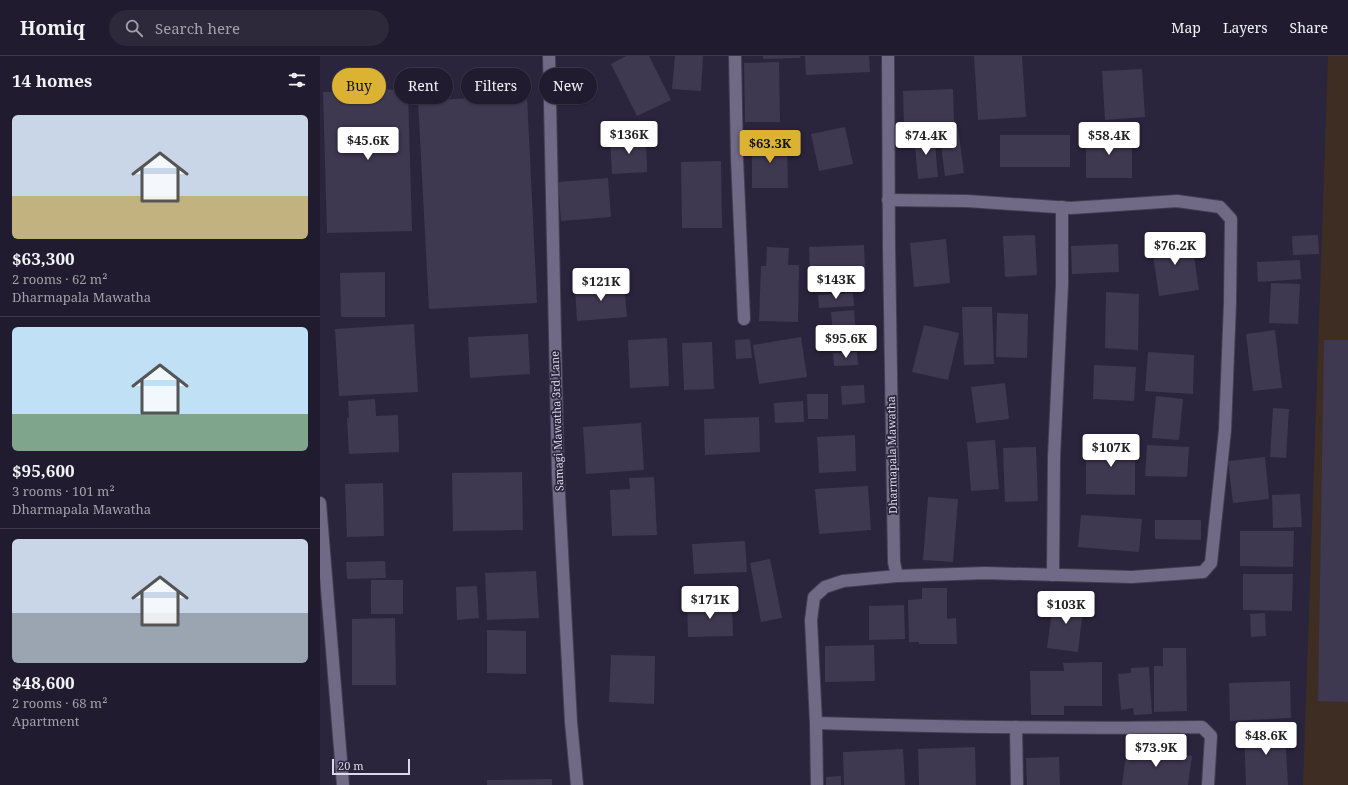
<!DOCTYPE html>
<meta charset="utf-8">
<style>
body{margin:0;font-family:"Noto Serif",serif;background:#2d283a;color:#f1f3f6;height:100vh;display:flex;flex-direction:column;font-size:15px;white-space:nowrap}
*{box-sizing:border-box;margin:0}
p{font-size:13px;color:#a2a1aa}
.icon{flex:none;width:22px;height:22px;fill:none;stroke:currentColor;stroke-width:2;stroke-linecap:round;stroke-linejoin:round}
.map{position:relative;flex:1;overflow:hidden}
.side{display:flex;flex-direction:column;background:#201b2e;width:320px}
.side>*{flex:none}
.hud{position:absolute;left:12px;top:12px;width:380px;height:36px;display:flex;gap:8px}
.scale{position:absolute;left:12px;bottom:10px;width:78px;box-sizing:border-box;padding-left:4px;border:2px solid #dbd8e8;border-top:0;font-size:11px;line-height:14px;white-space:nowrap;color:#dbd8e8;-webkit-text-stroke:3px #2b243d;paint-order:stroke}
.price{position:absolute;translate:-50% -34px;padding:0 9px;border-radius:4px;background:#fff;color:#222;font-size:13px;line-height:26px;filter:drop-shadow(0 1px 2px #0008)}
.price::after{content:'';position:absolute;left:50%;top:24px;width:12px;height:9px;margin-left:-6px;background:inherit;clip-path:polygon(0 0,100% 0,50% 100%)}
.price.on{background:#dcb233;color:#111}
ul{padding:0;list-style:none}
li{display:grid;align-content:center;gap:8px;height:212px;padding:0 12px}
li+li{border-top:1px solid #3d394a}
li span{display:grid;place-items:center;height:124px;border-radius:6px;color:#555}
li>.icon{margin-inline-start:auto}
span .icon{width:72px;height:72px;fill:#fffc;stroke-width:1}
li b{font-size:17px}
h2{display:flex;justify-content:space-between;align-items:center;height:48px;padding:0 12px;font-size:17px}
.tag{padding:0 14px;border-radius:18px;background:#201b2e;box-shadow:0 1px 3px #0004,0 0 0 1px #3d394a;font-size:14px;line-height:36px}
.tag.on{background:#dcb233;color:#111}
header{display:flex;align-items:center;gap:24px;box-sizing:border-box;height:56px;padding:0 20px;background:#201b2e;border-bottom:1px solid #3d394a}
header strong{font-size:19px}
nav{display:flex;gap:22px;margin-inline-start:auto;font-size:14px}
.search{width:280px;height:36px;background:#2d283a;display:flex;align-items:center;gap:10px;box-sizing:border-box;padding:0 14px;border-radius:22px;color:#a2a1aa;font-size:15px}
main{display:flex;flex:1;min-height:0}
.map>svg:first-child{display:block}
.industrial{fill:#3d2d22}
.building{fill:#3e3851}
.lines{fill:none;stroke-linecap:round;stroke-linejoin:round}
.street-casing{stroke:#443e52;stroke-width:14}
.street{stroke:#716a87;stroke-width:12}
.labels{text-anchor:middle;stroke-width:3.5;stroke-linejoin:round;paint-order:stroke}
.street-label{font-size:11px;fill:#dbd8e8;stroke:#2b243d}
</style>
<header>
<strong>Homiq</strong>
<div class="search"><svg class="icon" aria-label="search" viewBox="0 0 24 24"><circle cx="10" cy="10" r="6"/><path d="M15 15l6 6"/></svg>Search here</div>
<nav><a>Map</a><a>Layers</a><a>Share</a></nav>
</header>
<main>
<section class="side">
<h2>14 homes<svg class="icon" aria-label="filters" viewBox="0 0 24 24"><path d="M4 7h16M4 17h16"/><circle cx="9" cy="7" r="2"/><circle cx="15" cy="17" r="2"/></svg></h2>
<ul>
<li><span style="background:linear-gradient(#c9d6e8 65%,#c2b280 0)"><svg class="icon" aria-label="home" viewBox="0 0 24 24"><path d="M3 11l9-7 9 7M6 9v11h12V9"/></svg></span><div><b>$63,300</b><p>2 rooms · 62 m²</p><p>Dharmapala Mawatha</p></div></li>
<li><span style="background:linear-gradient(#bfe0f5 70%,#7fa58c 0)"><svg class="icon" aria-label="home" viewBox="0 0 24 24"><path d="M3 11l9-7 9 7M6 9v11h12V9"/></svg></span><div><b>$95,600</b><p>3 rooms · 101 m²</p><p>Dharmapala Mawatha</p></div></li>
<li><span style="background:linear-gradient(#c9d6e8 60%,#9aa5b1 0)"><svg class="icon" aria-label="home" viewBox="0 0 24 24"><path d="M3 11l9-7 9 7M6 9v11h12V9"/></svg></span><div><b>$48,600</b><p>2 rooms · 68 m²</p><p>Apartment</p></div></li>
</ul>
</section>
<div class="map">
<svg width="1028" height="729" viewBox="0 0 1028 729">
<rect width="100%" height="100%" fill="#2b243d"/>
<polygon class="industrial" points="1008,0 1028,0 1028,729 983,729"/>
<g class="building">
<polygon points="306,0 329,0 351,44 317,60 291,8"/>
<polygon points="355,0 383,0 381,35 352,33"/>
<polygon points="443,0 480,0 480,2 443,3"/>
<polygon points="485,0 549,0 550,16 486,19"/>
<polygon points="654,0 702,0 706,61 658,64"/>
<polygon points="459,6 460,66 425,66 424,7"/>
<polygon points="822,13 825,61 785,64 782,15"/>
<polygon points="88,33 92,175 7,177 3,36"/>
<polygon points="633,33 634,66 584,68 583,35"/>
<polygon points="207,39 217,247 109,253 98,45"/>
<polygon points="525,71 533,108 499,115 491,78"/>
<polygon points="638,72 644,117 625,120 619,74"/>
<polygon points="614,77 618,121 598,123 594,79"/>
<rect x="766" y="78" width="46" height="44"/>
<rect x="680" y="79" width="70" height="32"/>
<polygon points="326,81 327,116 292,118 290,83"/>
<polygon points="432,84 467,84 468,132 432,132"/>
<polygon points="401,105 402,172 362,172 361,106"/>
<polygon points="288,122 291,161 241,165 238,126"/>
<polygon points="715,179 717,219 685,221 683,180"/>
<polygon points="998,179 999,198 973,199 972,180"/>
<polygon points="871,180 879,234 839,240 831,185"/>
<polygon points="626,183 630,227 594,231 590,187"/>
<polygon points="798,188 799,216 752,218 751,190"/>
<polygon points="544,189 546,233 491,235 489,191"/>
<polygon points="447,191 469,192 468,209 479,209 478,266 439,265 441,210 446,210"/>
<polygon points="980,204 981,223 938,226 937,206"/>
<polygon points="65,216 65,261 21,261 20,217"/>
<polygon points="304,227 307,261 257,265 255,231"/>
<polygon points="951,227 980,228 978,268 949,267"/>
<polygon points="786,236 819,238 818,294 785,292"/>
<polygon points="533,237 534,250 499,252 498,239"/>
<polygon points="642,251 672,251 674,308 644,309"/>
<polygon points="534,254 537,291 514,292 511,256"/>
<polygon points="677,257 708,258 707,302 676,301"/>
<polygon points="94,268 98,336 19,340 15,273"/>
<polygon points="604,269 639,277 628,324 592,316"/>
<polygon points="955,274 962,332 933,335 926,278"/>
<polygon points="208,278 210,318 150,322 148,281"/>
<polygon points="481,281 487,321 439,328 433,289"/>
<polygon points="347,282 349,330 310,332 308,284"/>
<polygon points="430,283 432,302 416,303 415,284"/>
<polygon points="1004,284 1028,284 1028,646 998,645"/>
<polygon points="392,286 394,333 364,334 362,287"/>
<polygon points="537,296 538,309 514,310 513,297"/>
<polygon points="828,296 874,299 873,338 825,335"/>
<polygon points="774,309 816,311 814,345 773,343"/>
<polygon points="685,327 689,363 656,367 651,331"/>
<polygon points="544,329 545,347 522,349 521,330"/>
<polygon points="487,338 508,338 508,363 488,363"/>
<polygon points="836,340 863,343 859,384 832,382"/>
<polygon points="55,343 56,360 78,359 79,396 29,398 27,362 29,362 28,345"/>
<polygon points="483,345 484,366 455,367 454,347"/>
<polygon points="953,352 969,353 966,402 950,401"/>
<polygon points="439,361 440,396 385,399 384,363"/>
<polygon points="321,367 324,414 266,418 263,371"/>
<polygon points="535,379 536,415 499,417 497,381"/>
<polygon points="675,384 679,433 651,435 647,386"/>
<polygon points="766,385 815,385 815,439 766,438"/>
<polygon points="827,389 869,391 867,421 825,420"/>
<polygon points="716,391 718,445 685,446 683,392"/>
<polygon points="945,401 949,443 913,447 908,405"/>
<polygon points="202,416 203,474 133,475 132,417"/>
<polygon points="334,421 337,479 292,480 290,434 310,433 309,422"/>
<polygon points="63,427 64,480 27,481 25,428"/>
<polygon points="548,430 551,474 499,478 495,433"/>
<polygon points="980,438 982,471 953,472 952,439"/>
<polygon points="608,441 638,443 633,506 603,504"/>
<polygon points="761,459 822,463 819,496 758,491"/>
<polygon points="835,464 881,464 881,484 835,483"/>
<polygon points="920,475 974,475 973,511 920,510"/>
<polygon points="425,485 427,516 374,518 372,488"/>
<polygon points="450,503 462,562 441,566 430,507"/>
<polygon points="65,505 66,522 27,523 26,506"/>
<polygon points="216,515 219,562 167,564 165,517"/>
<polygon points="923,518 973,518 972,555 923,554"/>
<rect x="51" y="524" width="32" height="34"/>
<polygon points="157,530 159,562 137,564 136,531"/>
<polygon points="602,532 627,532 627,563 636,562 637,588 599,588 599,586 589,586 588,544 602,543"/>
<polygon points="734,541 764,545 758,596 727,592"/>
<polygon points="412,547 413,580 368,581 367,548"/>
<polygon points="584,549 585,583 549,584 549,550"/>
<polygon points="945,557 946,580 931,581 930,558"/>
<polygon points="75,562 76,629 32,629 32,563"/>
<polygon points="167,574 206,575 206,618 167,617"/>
<polygon points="554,589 555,625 505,626 505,590"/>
<polygon points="843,592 866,592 867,655 834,656 834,610 843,610"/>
<polygon points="291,599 335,600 334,648 289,646"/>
<polygon points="782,606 782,650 744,650 744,659 711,659 710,615 744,615 743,607"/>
<polygon points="829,611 832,658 814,659 813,652 801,654 798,618 811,617 811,612"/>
<polygon points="970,625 971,662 910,665 909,627"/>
<polygon points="955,667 956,677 965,677 968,729 926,729 924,678 931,678 931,669"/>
<polygon points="655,691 656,729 599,729 598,693"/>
<polygon points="807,691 872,700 868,729 802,729"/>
<polygon points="583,693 585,729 524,729 523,696"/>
<polygon points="739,701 740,729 707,729 706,702"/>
<polygon points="521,720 521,729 506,729 506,721"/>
<polygon points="232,723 232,729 167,729 167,724"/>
</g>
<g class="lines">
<g class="street-casing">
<g id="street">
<polyline points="229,0 238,419 251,666 257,729"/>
<polyline points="415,0 417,102 424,263"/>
<polyline points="568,144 647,145 751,152 857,145 900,151 911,163 910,247 905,374 891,507 883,516 812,521 665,517 577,520"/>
<polyline points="0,447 23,729"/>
<polyline points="733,519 734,401 742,229 742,151"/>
<path d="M496 667C625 671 753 673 882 671L891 680 888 729"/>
<polyline points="696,671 697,729"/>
<polyline points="497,729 496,667 491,564 494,541 505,531 523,525 577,520 574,506 569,191 568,0"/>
</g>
</g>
<use href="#street" class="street"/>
</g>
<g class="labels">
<g class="street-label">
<text transform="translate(237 365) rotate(-92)" y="4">Samagi Mawatha 3rd Lane</text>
<text transform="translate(572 399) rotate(-91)" y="4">Dharmapala Mawatha</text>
</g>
</g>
</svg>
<div class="scale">20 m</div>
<b class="price" style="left:309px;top:99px">$136K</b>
<b class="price" style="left:606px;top:100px">$74.4K</b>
<b class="price" style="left:789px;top:100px">$58.4K</b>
<b class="price" style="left:48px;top:105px">$45.6K</b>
<b class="price on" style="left:450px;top:108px">$63.3K</b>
<b class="price" style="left:855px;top:210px">$76.2K</b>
<b class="price" style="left:516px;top:244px">$143K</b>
<b class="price" style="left:281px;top:246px">$121K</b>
<b class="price" style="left:526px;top:303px">$95.6K</b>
<b class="price" style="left:791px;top:412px">$107K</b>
<b class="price" style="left:390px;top:564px">$171K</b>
<b class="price" style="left:746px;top:569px">$103K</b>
<b class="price" style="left:946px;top:700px">$48.6K</b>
<b class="price" style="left:836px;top:712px">$73.9K</b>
<div class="hud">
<a class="tag on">Buy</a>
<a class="tag">Rent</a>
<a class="tag">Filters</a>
<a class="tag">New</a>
</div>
</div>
</main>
